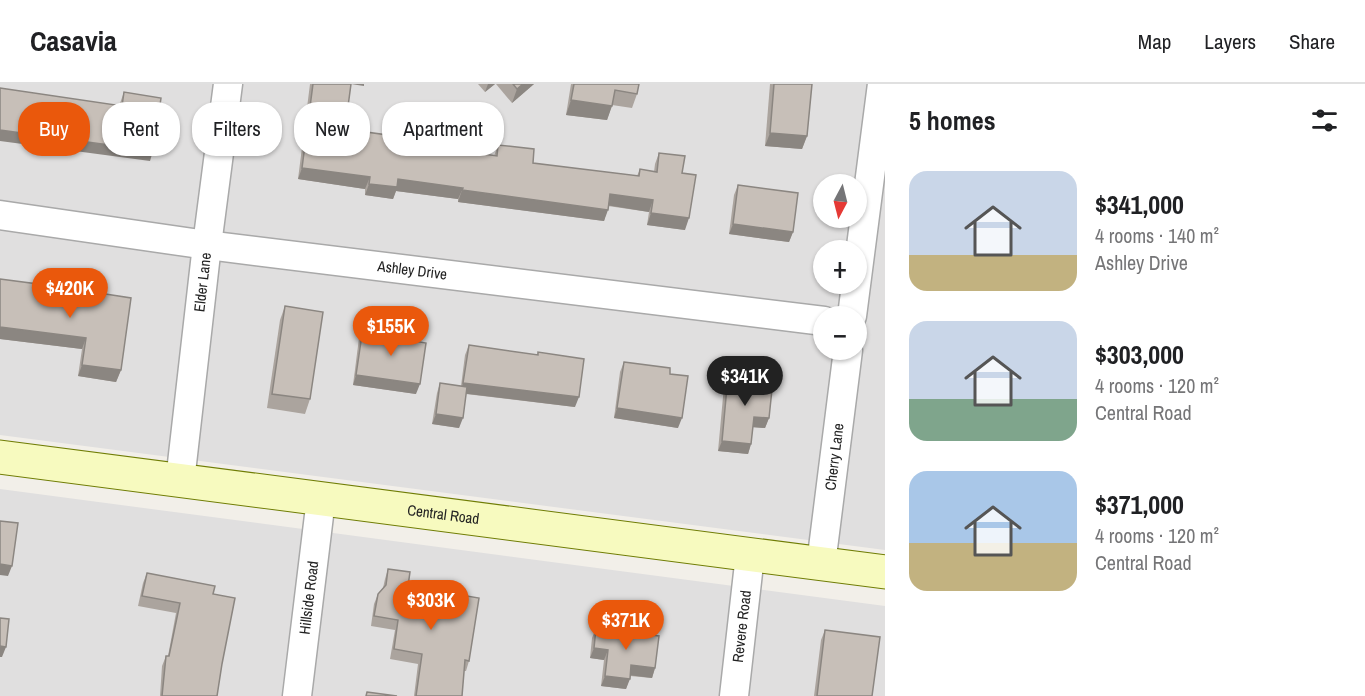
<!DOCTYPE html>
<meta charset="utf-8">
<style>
body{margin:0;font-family:"Archivo Narrow",sans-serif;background:#f6f6f6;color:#202124;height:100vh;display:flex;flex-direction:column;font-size:22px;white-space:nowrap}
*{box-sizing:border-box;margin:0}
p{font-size:20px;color:#757577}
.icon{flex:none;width:33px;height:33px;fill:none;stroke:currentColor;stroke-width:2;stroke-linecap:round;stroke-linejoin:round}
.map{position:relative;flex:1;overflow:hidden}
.panel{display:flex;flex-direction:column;background:#fff;width:480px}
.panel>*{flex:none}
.top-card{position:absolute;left:18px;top:18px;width:570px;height:54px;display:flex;gap:12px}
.needle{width:39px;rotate:187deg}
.controls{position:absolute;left:813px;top:90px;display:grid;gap:12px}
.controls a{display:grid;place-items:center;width:54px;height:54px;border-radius:50%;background:#fff;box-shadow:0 2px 4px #0004;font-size:30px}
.price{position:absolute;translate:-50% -51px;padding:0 14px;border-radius:21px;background:#ea580c;color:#fff;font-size:20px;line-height:39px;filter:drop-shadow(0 2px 3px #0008)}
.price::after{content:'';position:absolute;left:50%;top:36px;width:18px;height:14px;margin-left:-9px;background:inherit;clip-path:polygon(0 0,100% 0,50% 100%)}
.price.current{background:#222;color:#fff}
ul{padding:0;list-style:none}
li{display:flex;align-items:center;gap:18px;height:150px;padding:0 24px}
li span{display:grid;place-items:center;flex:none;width:168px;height:120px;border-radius:18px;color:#555}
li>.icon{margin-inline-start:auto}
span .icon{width:72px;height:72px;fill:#fffc;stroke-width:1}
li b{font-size:26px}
h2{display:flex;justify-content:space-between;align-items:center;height:72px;padding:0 24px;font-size:26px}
.chip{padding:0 21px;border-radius:24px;background:#fff;box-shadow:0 2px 4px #0004;font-size:21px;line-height:54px}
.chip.current{background:#ea580c;color:#fff}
header{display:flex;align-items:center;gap:36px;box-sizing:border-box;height:84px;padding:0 30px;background:#fff;border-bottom:2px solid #e0e0e0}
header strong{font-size:28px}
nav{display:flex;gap:33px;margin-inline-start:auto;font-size:21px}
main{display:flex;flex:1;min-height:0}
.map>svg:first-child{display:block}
.residential{fill:#e0dfdf;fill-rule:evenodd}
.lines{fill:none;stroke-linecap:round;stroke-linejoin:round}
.minor-casing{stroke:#a9a9a9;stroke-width:31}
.secondary-casing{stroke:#707d05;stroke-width:35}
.minor{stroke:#fff;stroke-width:28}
.secondary{stroke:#f7fabf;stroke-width:33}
.wall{fill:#aba49e}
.shaded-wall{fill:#8b8681}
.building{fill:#c7bfb8;stroke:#8b8681;stroke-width:1.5}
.labels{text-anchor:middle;stroke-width:4.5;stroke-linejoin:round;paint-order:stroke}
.street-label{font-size:15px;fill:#222;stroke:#fff}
</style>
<header>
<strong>Casavia</strong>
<nav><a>Map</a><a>Layers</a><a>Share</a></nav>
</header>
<main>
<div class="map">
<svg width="885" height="612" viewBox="0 0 885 612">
<rect width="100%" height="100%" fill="#f2efe9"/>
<g class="residential">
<path d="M0 0H885V466L0 351ZM824 100H856V134H824ZM824 166H856V200H824ZM824 232H856V266H824Z"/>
<polygon points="0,405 885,522 885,612 0,612"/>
</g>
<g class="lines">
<g class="minor-casing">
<g id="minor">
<path id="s1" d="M0 131 207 161 824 237"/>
<polyline points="852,232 882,0"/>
<path id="s2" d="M180 397 207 161 228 0"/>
<path id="s3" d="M821 480 848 266"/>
<path id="s4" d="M297 612 321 415"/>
<path id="s5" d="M734 612 750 471"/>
</g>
</g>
<g class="secondary-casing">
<g id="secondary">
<path id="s6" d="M0 373 885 488"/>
</g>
</g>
<use href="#minor" class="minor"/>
<use href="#secondary" class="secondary"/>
</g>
<g class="wall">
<polygon points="310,0 351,0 345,45 415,60 494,72 498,61 533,79 637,92 640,85 654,88 655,80 659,69 682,89 685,146 647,141 649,128 608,122 604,137 458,118 458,115 396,107 393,115 365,111 365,105 298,95"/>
<polygon points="478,0 495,0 485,8"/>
<polygon points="496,0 534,0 512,19"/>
<polygon points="571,0 639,0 637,10 632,24 612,21 607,36 566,31"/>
<polygon points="770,0 812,0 807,52 802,65 765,62"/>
<polygon points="124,8 150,77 119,22"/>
<polygon points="738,101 793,148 789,158 729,150 734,111"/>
<polygon points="0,195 38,207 91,212 93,208 121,286 116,298 78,292 82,265 0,255"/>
<polygon points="285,222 310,315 305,330 267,324 280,236"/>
<polygon points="363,244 408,256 416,310 353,301 359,254"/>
<polygon points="469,261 537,271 538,268 575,323 466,310 459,344 432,340 437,309 440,299 461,302 465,271"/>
<polygon points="624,278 670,290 678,344 614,334 620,288"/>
<polygon points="728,292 769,334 765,344 753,343 751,360 748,370 718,367 724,302"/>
<polygon points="388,485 408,502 469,577 466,587 464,587 462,612 414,612 418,580 390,575 395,546 371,542 374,520 378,510 383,504 385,495"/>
<polygon points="147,489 213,510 222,580 217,612 160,612 162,582 166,572 168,572 176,529 138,522 143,499"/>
<polygon points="596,544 655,584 652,594 630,592 626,605 601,602 604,576 590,574 592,554"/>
<polygon points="825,546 872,612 814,612 821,556"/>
</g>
<g class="shaded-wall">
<polygon points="351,0 364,0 364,2"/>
<polygon points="488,0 495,0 485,8"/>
<polygon points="523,0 534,0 512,19 517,5"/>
<polygon points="571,16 612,22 607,36 566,31"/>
<polygon points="0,46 153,67 150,77 0,57"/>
<polygon points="770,49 807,52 802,65 765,62"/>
<polygon points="302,84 370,93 365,105 298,95"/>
<polygon points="398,95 463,104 458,115 396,107 393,115 365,111 369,100"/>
<polygon points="462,106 608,126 604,137 458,118"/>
<polygon points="610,110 653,116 649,128 606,121"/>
<polygon points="651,129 689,134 685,146 647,141"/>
<polygon points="733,140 793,148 789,158 729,150"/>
<polygon points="0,243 86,254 82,265 0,255"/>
<polygon points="82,281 121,286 116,298 78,292"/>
<polygon points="356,291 420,300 416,310 353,301"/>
<polygon points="463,299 579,313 575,323 460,309"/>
<polygon points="617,324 682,334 678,344 614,334"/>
<polygon points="436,330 463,334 459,344 432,340"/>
<polygon points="754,333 769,334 765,344 750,343"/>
<polygon points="722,357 751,360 748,370 718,367"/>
<polygon points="0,480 12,482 8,492 0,491"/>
<polygon points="0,562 6,563 2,573 0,573"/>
<polygon points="594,564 608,566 604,576 590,574"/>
<polygon points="631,581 655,584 652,594 628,591"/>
<polygon points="605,592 630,595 626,605 601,602"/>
</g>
<g class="building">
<polygon points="313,0 351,0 345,45 416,55 415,60 497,72 498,61 534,65 533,79 639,92 640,85 657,88 659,69 685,72 682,89 696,91 689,134 651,129 653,116 610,110 608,126 462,106 463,104 398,95 397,103 369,100 370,93 302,84"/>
<polygon points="513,0 523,0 517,5"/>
<polygon points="574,0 639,0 637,10 615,6 612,22 571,16"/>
<polygon points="774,0 812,0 807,52 770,49"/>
<polygon points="0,4 122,22 124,8 161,14 153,67 0,46"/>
<polygon points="738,101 798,109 793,148 733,140"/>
<polygon points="0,195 38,200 38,207 92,212 93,208 131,214 121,286 82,281 86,254 0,243"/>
<polygon points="285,222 323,228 310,315 272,310"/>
<polygon points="363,244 409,250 408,256 426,259 420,300 356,291"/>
<polygon points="469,261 538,271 538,268 584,275 579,313 463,299"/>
<polygon points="624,278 670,284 670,290 688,292 682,334 617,324"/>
<polygon points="728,292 773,296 769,334 754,333 751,360 722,357"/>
<polygon points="440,299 467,303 463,334 436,330"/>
<polygon points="0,437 18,439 12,482 0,480"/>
<polygon points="388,485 410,488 408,502 479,514 469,577 465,576 462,612 416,612 422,570 394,565 398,536 374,532 378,510 386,501"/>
<polygon points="147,489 215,502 213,510 235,514 222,580 217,612 162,612 166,572 169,572 180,519 142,512"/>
<polygon points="0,534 9,535 6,563 0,562"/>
<polygon points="596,544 659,552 655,584 631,581 630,595 605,592 608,566 594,564"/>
<polygon points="825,546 880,553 872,612 817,612"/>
<polygon points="367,608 397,612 366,612"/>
</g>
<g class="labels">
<g class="street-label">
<text dy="5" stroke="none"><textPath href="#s1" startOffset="416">Ashley Drive</textPath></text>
<text dy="5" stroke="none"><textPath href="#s2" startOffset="200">Elder Lane</textPath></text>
<text dy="5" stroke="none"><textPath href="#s3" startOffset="108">Cherry Lane</textPath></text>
<text dy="5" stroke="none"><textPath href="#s6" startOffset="447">Central Road</textPath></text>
<text dy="5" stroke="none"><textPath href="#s4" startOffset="99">Hillside Road</textPath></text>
<text dy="5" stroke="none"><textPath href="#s5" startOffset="70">Revere Road</textPath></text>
</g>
</g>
</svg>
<div class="controls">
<a><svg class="needle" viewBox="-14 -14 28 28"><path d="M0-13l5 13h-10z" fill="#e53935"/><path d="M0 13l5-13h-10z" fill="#757577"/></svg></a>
<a>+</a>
<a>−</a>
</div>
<b class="price" style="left:70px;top:235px">$420K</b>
<b class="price" style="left:391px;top:273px">$155K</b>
<b class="price current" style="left:745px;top:323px">$341K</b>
<b class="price" style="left:431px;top:547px">$303K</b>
<b class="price" style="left:626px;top:567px">$371K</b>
<div class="top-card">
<a class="chip current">Buy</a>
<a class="chip">Rent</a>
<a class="chip">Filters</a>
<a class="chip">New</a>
<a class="chip">Apartment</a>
</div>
</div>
<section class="panel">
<h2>5 homes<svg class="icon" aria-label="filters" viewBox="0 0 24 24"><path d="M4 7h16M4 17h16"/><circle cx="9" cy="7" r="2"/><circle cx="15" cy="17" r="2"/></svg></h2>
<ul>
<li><span style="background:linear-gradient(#c9d6e8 70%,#c2b280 0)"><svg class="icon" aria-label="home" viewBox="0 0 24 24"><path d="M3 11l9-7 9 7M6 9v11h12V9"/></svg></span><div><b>$341,000</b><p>4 rooms · 140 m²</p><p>Ashley Drive</p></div></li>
<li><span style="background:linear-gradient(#c9d6e8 65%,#7fa58c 0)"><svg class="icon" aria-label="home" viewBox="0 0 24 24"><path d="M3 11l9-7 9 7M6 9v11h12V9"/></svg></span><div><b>$303,000</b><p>4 rooms · 120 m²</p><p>Central Road</p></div></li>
<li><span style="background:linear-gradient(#a9c7e8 60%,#c2b280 0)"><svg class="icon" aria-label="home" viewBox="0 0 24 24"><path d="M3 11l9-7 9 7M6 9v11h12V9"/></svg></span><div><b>$371,000</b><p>4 rooms · 120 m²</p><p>Central Road</p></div></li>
</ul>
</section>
</main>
